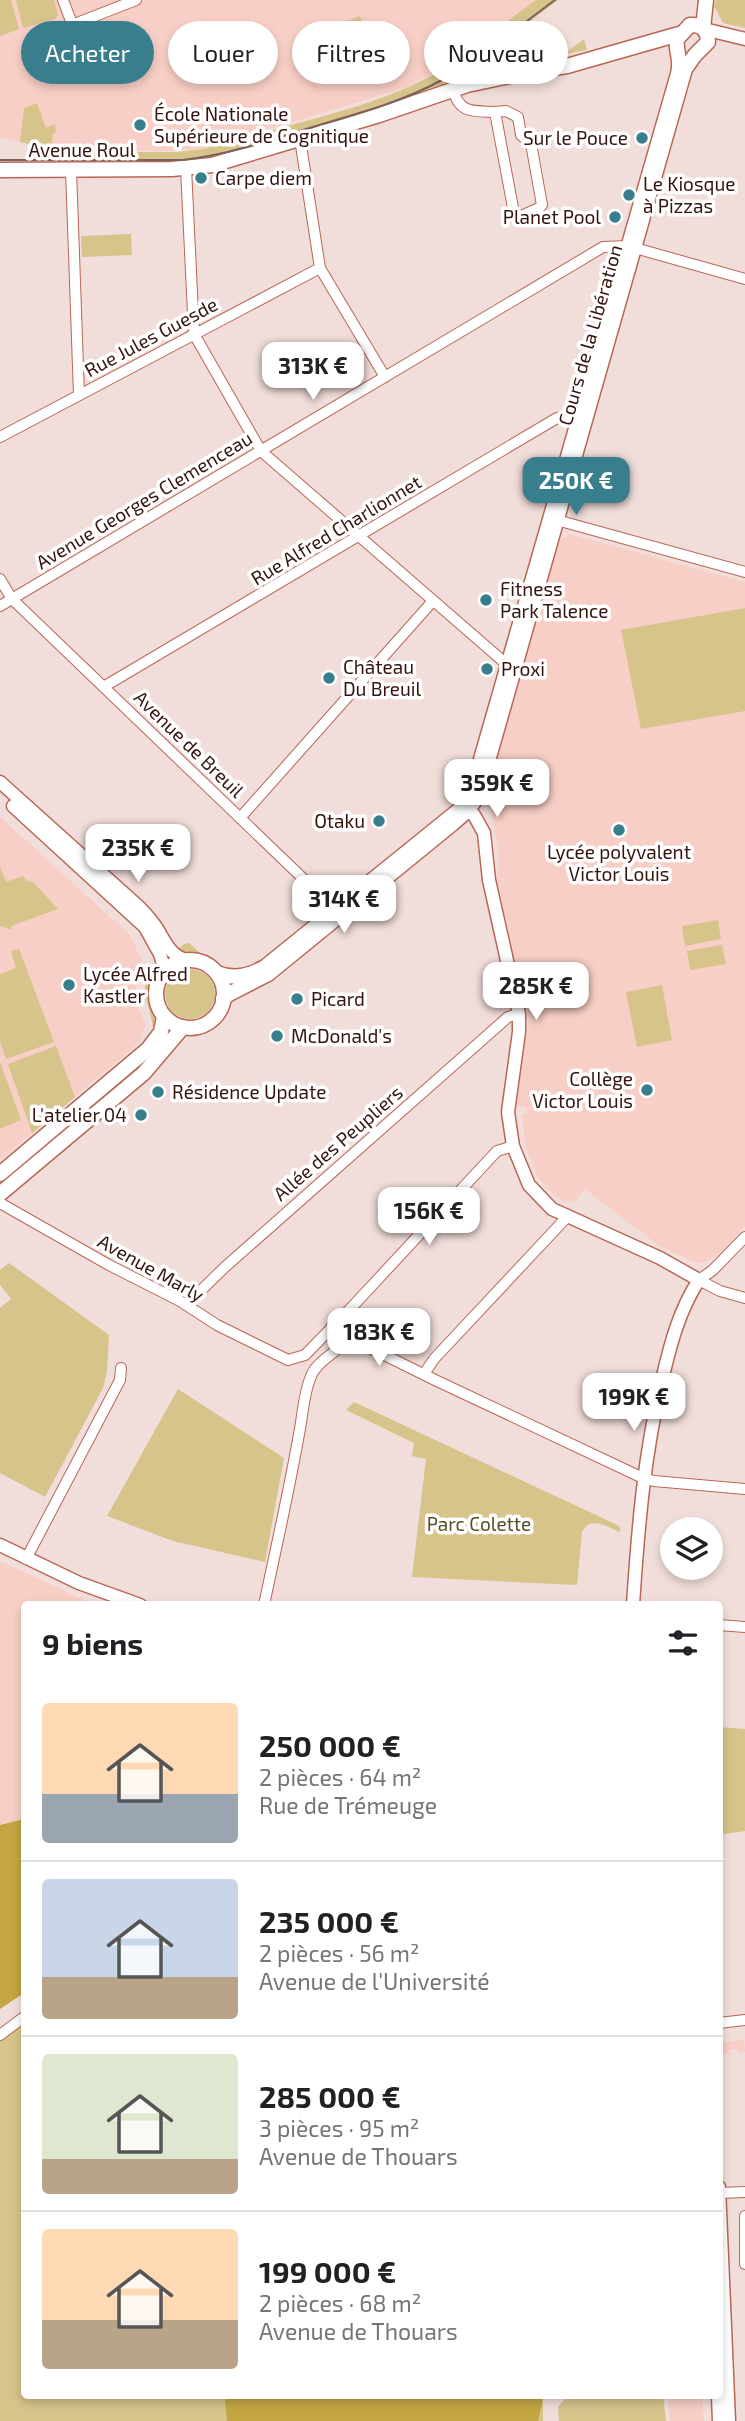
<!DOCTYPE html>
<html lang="fr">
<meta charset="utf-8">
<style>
body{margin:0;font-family:"Exo 2",sans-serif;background:#f2f2f2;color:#202124;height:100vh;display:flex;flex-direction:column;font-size:26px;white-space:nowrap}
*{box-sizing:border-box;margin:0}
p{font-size:23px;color:#757577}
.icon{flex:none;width:38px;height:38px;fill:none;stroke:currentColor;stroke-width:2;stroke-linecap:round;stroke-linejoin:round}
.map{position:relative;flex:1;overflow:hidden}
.details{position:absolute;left:21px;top:1601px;width:702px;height:798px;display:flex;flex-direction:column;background:#fff;border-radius:7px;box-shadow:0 4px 10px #0003}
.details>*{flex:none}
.top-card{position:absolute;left:21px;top:21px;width:704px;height:63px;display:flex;gap:14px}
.controls{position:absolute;left:660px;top:1517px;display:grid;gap:14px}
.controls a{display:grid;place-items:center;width:63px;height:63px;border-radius:50%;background:#fff;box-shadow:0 4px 10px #0003;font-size:35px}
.price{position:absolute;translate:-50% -60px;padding:0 16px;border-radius:14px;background:#fff;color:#222;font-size:23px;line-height:46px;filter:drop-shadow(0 2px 4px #0008)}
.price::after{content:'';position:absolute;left:50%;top:42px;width:21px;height:16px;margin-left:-10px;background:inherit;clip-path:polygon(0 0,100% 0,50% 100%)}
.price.current{background:#397e8c;color:#fff}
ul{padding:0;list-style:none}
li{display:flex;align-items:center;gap:21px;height:175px;padding:0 21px}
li+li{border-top:2px solid #e0e0e0}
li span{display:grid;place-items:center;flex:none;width:196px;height:140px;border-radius:7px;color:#555}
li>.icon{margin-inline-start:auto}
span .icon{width:84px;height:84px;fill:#fffc;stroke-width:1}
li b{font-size:30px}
h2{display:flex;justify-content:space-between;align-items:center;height:84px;padding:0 21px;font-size:30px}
.chip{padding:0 24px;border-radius:32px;background:#fff;box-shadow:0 4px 10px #0003;font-size:24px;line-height:63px}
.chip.current{background:#397e8c;color:#fff}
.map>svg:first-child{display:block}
.built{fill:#f8cfc6}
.green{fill:#d6c48b}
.forest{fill:#c3a643}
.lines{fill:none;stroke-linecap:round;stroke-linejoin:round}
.minor-casing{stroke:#b96655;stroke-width:12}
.tertiary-casing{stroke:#b96655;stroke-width:15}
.secondary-casing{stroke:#b96655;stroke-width:17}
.minor{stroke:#fff;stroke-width:10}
.tertiary{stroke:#fff;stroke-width:12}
.secondary{stroke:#fff;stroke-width:14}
.tram{stroke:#7d615b;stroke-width:2}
.poi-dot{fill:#397e8c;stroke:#fff;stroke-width:2.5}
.labels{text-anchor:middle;stroke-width:7;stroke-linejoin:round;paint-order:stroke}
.poi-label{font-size:19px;fill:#35140d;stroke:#fff;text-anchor:start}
.street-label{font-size:19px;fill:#35140d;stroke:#fff}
.park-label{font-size:19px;fill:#594d25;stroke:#fff}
</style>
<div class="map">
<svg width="745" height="2421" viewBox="0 0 745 2421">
<rect width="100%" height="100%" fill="#f1deda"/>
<g class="built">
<polygon points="0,0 539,0 459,59 405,88 203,149 159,151 51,149 0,137"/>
<polygon points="569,534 745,582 745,1226 718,1255 702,1263 696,1263 659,1246 585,1189 574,1202 565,1202 554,1195 538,1177 526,1148 522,1114 527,1113 526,1106 516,1107 528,1026 527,1013 497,879 499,857 488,787 557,542"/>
<polygon points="0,817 130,935 141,959 143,970 136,989 136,1005 146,1024 140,1042 0,1160"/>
<polygon points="0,1561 95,1605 24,1605 24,1819 0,1825"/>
<polygon points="744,2039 745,2052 738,2053 737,2049 729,2050 730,2054 719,2055 719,2043"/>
<polygon points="668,2396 702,2396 704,2421 670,2421"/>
</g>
<g class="green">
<polygon points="0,0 11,0 19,29 0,36"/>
<polygon points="16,0 54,0 58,15 55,19 23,28"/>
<polygon points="536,0 558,0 515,33 508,23 509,20"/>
<polygon points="716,0 745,0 745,28 723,23 714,6"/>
<polygon points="360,16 376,57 336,72 321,32"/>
<path d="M499 30 505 39C495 59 468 74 447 80L448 85 393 105 257 146 252 136C310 119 373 106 427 78 453 65 476 47 499 30Z"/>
<polygon points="584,39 587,50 543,58 560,43 567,52"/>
<polygon points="501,51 510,64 476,72"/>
<polygon points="37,103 46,128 55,124 56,132 53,133 51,149 20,142 24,108"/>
<polygon points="240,140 241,150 202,162 58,166 58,152 177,152 203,149"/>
<polygon points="131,234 132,255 82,257 81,236"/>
<polygon points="745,608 745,711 641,729 621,630"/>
<polygon points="0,867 6,882 23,876 27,881 33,882 58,909 11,926 12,930 0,926"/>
<polygon points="718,920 721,939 685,946 682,926"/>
<polygon points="189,943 206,958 182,955 176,951 184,944"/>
<polygon points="722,945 726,964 690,970 687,951"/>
<polygon points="19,949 54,1042 6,1059 0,1042 0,974 16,968 11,951"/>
<path d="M159 960C158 972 151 981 151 993 151 1005 158 1014 158 1026L153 1028C150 1000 133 986 159 960Z"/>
<circle cx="190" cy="994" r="25"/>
<polygon points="662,985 672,1040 637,1047 626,992"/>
<polygon points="56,1046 75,1097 32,1133 8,1064"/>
<polygon points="0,1062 21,1120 0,1129"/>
<polygon points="9,1263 109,1335 107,1372 103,1388 45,1497 0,1473 0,1308 11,1299 0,1285 0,1270"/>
<polygon points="178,1389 284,1458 265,1562 173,1541 107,1516"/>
<path d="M354 1402 613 1523 620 1527V1532C607 1527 590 1515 582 1532L577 1585 412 1577 426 1459 412 1456 414 1443 346 1410Z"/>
<polygon points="719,1727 745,1729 745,1831 719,1835"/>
<polygon points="24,2016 24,2396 543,2396 543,2421 0,2421 0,2030"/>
<polygon points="568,2396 663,2396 666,2421 559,2421 558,2407"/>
</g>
<g class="forest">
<polygon points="24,1819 24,1993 0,2009 0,1825"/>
<polygon points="227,2396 543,2396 543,2398 538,2421 227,2421 225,2401"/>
</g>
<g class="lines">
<g class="minor-casing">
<g id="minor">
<polyline points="63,0 90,71"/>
<polyline points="72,25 136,0"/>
<path d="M453 89C459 114 473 111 495 112L514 213 521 216 539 208 542 205 532 149 530 143 521 135 518 117 506 111 495 112"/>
<polyline points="300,139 320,268 385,377"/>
<polyline points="186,168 194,334 261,451 504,662 514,665"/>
<polyline points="71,170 79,395"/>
<polyline points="0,437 320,268"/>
<polyline points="553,519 745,572"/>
<polyline points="0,579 12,599 338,912"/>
<polyline points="0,606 603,247 628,246 745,279"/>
<polyline points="105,686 557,418 572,414 583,416"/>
<polyline points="240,818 432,602"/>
<polyline points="0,1203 109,1265 180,1301 217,1325 288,1360 305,1355 352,1307 497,1151 513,1146"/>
<polyline points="745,1237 713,1270 699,1280 720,1291 745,1298"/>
<polyline points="186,1305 225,1267 508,1017 519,1014"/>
<polyline points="332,1326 348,1337 435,1380 643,1478 654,1481 745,1489"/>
<polyline points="424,1374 434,1359 567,1217"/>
<polyline points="26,1559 120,1380 121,1368"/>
<path d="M264 1605C276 1548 289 1491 299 1434 303 1415 303 1395 311 1376 318 1359 339 1353 348 1337"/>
<polyline points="719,1625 745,1627"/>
<polyline points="719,2023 745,2020"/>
<polyline points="0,2035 24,2017"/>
<polyline points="719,2193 745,2192"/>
<polyline points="745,2216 745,2264"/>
</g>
</g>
<g class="tertiary-casing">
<g id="tertiary">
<polyline points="704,29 745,39"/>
<path d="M0 782 138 906C143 911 149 917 153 923 164 937 168 956 187 960"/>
<polyline points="13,806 145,927 160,954 163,964 162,975"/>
<path d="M464 806 474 815 484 833 489 880 519 1014V1032L508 1112 513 1146 529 1185 552 1209 660 1258 699 1280C679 1310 670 1346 662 1380 644 1455 638 1529 633 1605"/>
<polyline points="0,1545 79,1583 140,1605"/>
<polyline points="719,2187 729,2421"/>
<polyline points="718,2396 719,2421"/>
</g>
</g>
<g class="secondary-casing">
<g id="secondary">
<polyline points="703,28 706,0"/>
<polyline points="0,170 172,169 212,165 379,115 467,85 528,72 567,66 679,34"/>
<circle cx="190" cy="994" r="34"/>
<path d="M217 973C234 980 249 976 265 967L464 806 471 794 678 74C682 58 675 52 677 39L690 25C701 24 708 30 708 42L695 55 685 69 478 796 468 810 452 824 268 974 229 994 223 999"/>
<polyline points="0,1174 148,1049 161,1032 164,1016"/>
<polyline points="0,1194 144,1073 183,1027"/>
</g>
</g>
<use href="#minor" class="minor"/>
<use href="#tertiary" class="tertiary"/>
<use href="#secondary" class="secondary"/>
<path class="tram" d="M0 160H183C226 155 266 142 307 129 353 115 400 103 442 80 482 58 518 27 555 0"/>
</g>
<g class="poi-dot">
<circle cx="140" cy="125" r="7"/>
<circle cx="642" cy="138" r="7"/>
<circle cx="201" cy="178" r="7"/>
<circle cx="629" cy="195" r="7"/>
<circle cx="615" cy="217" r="7"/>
<circle cx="486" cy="600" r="7"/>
<circle cx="487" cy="669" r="7"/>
<circle cx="329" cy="678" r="7"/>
<circle cx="379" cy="821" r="7"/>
<circle cx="619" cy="830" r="7"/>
<circle cx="69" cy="985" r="7"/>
<circle cx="297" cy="999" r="7"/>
<circle cx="277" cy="1036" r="7"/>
<circle cx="647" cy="1090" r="7"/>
<circle cx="158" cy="1092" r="7"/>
<circle cx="141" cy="1115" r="7"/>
</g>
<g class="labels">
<g class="poi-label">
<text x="154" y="121">École Nationale<tspan x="154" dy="22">Supérieure de Cognitique</tspan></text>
<text x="628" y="145" text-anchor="end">Sur le Pouce</text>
<text x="215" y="185">Carpe diem</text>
<text x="643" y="191">Le Kiosque<tspan x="643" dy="22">à Pizzas</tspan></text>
<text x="601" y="224" text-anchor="end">Planet Pool</text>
<text x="500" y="596">Fitness<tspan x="500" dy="22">Park Talence</tspan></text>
<text x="343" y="674">Château<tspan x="343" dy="22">Du Breuil</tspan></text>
<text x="501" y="676">Proxi</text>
<text x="365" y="828" text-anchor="end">Otaku</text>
<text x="619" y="859" text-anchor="middle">Lycée polyvalent<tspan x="619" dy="22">Victor Louis</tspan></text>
<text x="83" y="981">Lycée Alfred<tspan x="83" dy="22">Kastler</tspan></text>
<text x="311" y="1006">Picard</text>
<text x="291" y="1043">McDonald's</text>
<text x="633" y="1086" text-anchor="end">Collège<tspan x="633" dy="22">Victor Louis</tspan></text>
<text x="172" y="1099">Résidence Update</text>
<text x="127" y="1122" text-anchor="end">L'atelier 04</text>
</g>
<g class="street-label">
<text x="82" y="157">Avenue Roul</text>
<text transform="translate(590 335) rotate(-74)" y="7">Cours de la Libération</text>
<text transform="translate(151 337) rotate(-28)" y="7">Rue Jules Guesde</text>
<text transform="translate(144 500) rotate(-31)" y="7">Avenue Georges Clemenceau</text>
<text transform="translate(336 530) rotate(-31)" y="7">Rue Alfred Charlionnet</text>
<text transform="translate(189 744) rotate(44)" y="7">Avenue de Breuil</text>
<text transform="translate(338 1143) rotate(-41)" y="7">Allée des Peupliers</text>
<text transform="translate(151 1268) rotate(29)" y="7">Avenue Marly</text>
</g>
<g class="park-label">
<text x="479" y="1531">Parc Colette</text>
</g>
</g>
</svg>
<div class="controls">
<a><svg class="icon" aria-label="layers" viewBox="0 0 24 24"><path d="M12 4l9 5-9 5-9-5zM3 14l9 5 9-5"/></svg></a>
</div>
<b class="price" style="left:313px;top:402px">313K €</b>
<b class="price current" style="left:576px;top:517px">250K €</b>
<b class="price" style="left:497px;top:819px">359K €</b>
<b class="price" style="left:138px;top:884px">235K €</b>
<b class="price" style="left:344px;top:935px">314K €</b>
<b class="price" style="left:536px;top:1022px">285K €</b>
<b class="price" style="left:429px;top:1247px">156K €</b>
<b class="price" style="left:379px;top:1368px">183K €</b>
<b class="price" style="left:634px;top:1433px">199K €</b>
<div class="top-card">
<a class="chip current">Acheter</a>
<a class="chip">Louer</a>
<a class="chip">Filtres</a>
<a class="chip">Nouveau</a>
</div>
<section class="details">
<h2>9 biens<svg class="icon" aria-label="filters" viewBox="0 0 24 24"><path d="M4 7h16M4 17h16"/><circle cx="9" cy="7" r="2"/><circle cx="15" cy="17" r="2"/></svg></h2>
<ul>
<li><span style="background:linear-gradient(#ffd9b3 65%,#9aa5b1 0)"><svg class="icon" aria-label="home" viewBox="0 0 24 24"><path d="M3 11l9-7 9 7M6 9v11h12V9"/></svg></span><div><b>250 000 €</b><p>2 pièces · 64 m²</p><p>Rue de Trémeuge</p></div></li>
<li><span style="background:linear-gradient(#c9d6e8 70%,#b9a48a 0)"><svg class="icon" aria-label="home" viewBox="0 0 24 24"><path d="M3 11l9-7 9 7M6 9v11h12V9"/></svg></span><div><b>235 000 €</b><p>2 pièces · 56 m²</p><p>Avenue de l'Université</p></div></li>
<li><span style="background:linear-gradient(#dfe7d0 75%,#b9a48a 0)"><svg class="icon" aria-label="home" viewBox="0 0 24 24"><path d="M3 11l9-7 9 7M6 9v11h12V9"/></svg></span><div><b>285 000 €</b><p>3 pièces · 95 m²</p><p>Avenue de Thouars</p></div></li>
<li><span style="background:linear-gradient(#ffd9b3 65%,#b9a48a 0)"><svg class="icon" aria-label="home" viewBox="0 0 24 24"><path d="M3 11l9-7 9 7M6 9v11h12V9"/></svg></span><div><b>199 000 €</b><p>2 pièces · 68 m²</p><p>Avenue de Thouars</p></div></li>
</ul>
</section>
</div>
